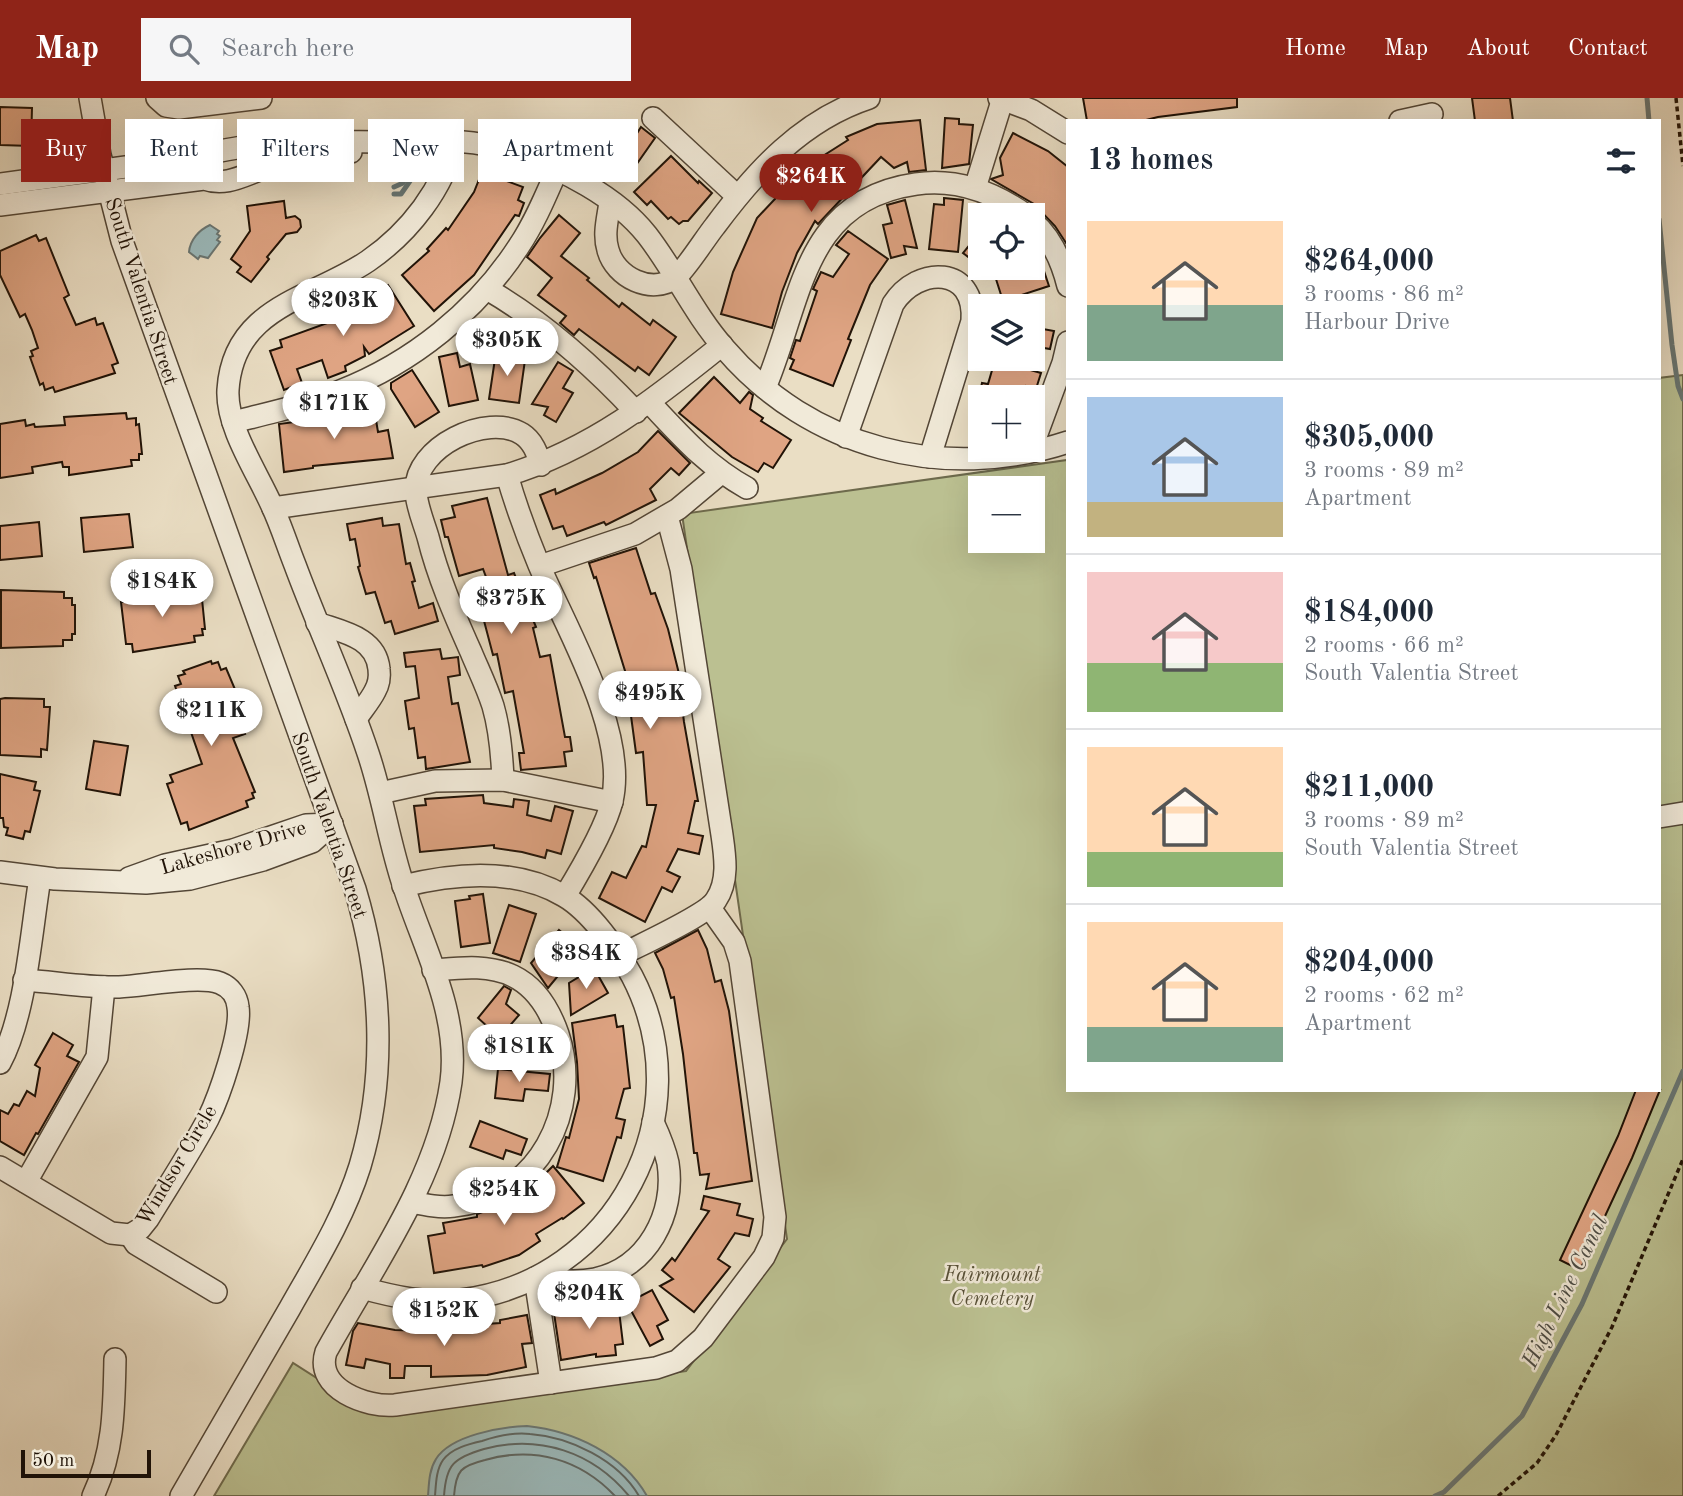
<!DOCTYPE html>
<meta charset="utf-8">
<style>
body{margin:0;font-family:"Old Standard TT",serif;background:#f6f6f7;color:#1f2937;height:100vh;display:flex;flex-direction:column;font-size:26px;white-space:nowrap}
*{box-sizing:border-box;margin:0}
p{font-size:23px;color:#747a83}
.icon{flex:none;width:38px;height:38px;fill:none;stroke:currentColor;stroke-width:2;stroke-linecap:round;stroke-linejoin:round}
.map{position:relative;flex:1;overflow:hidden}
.panel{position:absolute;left:1066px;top:21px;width:595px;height:973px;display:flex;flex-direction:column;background:#fff;border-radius:0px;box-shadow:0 7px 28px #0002}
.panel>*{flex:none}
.top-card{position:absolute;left:21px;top:21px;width:665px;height:63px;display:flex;gap:14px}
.controls{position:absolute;left:968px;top:105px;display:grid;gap:14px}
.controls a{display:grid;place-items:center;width:77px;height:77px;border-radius:0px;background:#fff;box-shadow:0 7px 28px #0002;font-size:35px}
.scale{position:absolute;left:21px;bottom:18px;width:130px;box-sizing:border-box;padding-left:7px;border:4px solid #211307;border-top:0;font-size:19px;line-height:24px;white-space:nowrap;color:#211307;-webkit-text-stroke:5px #f1ead9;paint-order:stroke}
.price{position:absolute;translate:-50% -60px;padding:0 16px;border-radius:24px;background:#fff;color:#222;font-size:23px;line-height:46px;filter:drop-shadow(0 2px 4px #0008)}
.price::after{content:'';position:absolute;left:50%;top:42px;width:21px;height:16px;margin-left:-10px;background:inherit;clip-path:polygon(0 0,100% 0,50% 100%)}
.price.on{background:#8f2418;color:#fff}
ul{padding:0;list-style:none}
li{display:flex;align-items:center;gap:21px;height:175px;padding:0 21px}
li+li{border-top:2px solid #e0e1e3}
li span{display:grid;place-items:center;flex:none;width:196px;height:140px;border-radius:0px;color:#555}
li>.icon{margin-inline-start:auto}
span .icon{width:84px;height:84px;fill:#fffc;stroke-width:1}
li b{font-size:30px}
h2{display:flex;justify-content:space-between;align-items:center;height:84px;padding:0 21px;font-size:30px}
.chip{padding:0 24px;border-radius:0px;background:#fff;box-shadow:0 7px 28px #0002;font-size:24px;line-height:63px}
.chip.on{background:#8f2418;color:#fff}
header{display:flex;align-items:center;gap:42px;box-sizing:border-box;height:98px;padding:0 35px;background:#8f2418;color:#fff}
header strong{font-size:33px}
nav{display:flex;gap:38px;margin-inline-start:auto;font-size:24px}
.search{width:490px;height:63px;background:#f6f6f7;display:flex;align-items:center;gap:18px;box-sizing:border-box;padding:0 24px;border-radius:0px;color:#747a83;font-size:26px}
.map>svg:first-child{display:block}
.green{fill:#bbc091;stroke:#6e6a4c;stroke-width:2;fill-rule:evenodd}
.water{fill:#9bbabc;stroke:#6a7774;stroke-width:2}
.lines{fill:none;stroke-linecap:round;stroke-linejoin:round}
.shore{stroke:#5e6662;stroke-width:2}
.stream{stroke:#6a7774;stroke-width:5}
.building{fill:#dfa483;stroke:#211307;stroke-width:2}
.minor-casing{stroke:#534636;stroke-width:24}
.path{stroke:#211307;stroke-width:3.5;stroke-dasharray:5 3.5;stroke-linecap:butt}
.minor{stroke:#f1ead9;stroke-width:21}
.labels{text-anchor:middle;stroke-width:5;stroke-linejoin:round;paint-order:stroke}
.street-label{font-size:21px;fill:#211307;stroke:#f1ead9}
.park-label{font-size:21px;font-style:italic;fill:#575037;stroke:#f1ead9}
.water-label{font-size:23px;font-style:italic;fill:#4c4d46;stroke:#f1ead9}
</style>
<header>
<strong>Map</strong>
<div class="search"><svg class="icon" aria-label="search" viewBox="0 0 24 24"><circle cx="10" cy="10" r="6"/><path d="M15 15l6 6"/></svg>Search here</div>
<nav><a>Home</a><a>Map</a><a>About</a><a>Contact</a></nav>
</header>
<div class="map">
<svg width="1683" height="1398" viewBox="0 0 1683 1398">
<rect width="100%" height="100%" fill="#eadec4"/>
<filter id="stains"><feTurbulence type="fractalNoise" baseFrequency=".00286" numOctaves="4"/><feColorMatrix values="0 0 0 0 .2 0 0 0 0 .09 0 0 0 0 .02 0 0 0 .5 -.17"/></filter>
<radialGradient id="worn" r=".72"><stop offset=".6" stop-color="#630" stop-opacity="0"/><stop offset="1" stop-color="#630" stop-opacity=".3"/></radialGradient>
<path class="green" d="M1683 277V1398H214L293 1265 373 1316 686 1273 787 1141 682 416 1067 362 1068 992H1659V280ZM980 390H1032V443H980Z"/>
<g class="water">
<path d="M210 127 219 133 217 136 220 138 217 142 220 144 208 160 200 158 198 161 189 154C190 142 199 132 210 127Z"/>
<path d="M527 1328C574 1333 623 1356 647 1398H428C429 1385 429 1372 436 1361 451 1337 501 1329 527 1328Z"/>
</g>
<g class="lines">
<g class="shore">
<path d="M435 1398C436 1386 436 1372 443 1362 452 1350 469 1346 482 1343 497 1338 513 1334 530 1336 570 1339 618 1362 639 1398"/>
<path d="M444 1398C446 1366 454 1360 484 1351 539 1336 593 1354 629 1398"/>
<path d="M454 1398C456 1372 461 1368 485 1362 534 1348 580 1361 615 1398"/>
</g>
<g class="stream">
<polyline points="1647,0 1649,23"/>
<polyline points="394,89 403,85 406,79"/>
<polyline points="394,96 401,96 410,83"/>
<polyline points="1659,121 1672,247 1678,288 1683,301"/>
<polyline points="1435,1398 1444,1394 1522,1318 1582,1206 1683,973"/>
</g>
</g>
<g class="building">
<polygon points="1083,0 1237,0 1237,9 1158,19 1142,23 1087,23"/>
<polygon points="1472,0 1510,0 1513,23 1475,23"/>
<polygon points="0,9 32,10 31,48 0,47"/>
<polygon points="945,20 959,21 959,26 973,27 969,66 942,70"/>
<polygon points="920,22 926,72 909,74 907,64 894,70 881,59 818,126 815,123 797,155 782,194 772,230 721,216 733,174 757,120 804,70 848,42 846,39 877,26"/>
<polygon points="641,29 655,40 629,77 605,60 623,33 634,40"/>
<polygon points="1013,35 1048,53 1068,69 1068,148 1055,128 1034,106 991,81 1003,77 1000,60"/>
<polygon points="671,58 698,85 699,83 712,95 688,123 683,123 679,126 671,119 668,121 651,103 647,107 634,94"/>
<polygon points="482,74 523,89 518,102 524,105 519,118 515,117 474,177 434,213 402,177 429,153 427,151 446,130 448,132 474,94"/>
<polygon points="944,100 963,102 958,154 929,151 934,106 944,107"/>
<polygon points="905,102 917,150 904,148 906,156 891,160 883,127 892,125 887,107"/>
<polygon points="284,103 286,120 295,118 300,122 301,129 297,134 286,136 267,159 269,161 251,184 237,174 241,169 231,161 250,133 247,108"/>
<polygon points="559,117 580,135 561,158 589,180 587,182 619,209 622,205 650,227 653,222 676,239 649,277 638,269 635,273 579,231 574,237 560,225 566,218 538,197 552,180 527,159 540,140"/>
<polygon points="848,133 888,161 870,187 848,241 851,242 833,288 790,271 794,262 790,260 796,242 800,243 817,193 813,191 821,174 833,179 849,156 836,147"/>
<polygon points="980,134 980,168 963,155"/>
<polygon points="36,137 39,143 46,140 69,197 64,200 76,227 95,220 97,227 103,225 118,265 112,267 115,275 55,294 53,289 45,292 43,285 40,287 30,259 33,258 31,253 38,250 32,232 25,216 20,219 0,177 0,153"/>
<polygon points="1019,170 1026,170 1028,175 1043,170 1049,188 1003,203 995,178"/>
<polygon points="388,187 414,228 369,256 364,249 365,258 345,268 346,273 328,280 322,262 297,271 302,285 284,292 270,253 282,249 280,242 344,219 341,214"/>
<polygon points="1032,229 1054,233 1050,251 1032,248"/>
<polygon points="496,254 516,257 515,261 525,262 519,305 489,301"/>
<polygon points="457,255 460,269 470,266 478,302 449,308 439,259"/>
<polygon points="995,262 1041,275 1036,291 1026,288 1023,299 979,299 982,285 988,286"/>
<polygon points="558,264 573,273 563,290 573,295 556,324 544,317 548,309 532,306"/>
<polygon points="412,272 439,314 415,329 391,291 391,285"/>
<polygon points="714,279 740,305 749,294 753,297 750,311 763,320 761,323 791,342 773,370 764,365 758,374 732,359 679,315"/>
<polygon points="374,310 378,334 388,332 393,360 313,368 313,370 284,374 279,326 318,321 317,316 334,314 334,317"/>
<polygon points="126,315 127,321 136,320 136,327 139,326 142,356 139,356 139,362 131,362 132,368 69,377 69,369 63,369 62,364 32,369 33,375 0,380 0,326 25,322 26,328 34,326 35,329 65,327 64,319"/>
<polygon points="658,333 690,365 679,377 671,370 650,391 656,402 606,427 604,424 567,438 563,428 553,431 540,397 555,391 556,396 602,375 638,354"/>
<polygon points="487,400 508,477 514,475 536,529 533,530 540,559 550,557 565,639 570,639 572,653 564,654 566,668 521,672 519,655 524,655 513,593 505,595 497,556 493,557 483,519 477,521 470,504 492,495 483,471 459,478 448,439 445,439 441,422 455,419 452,408"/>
<polygon points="129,416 133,449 84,454 81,420"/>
<polygon points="382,420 383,428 399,426 406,466 410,465 415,483 412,484 419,510 433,505 438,523 395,536 391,523 385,525 375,494 366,496 358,469 360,468 355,441 350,442 347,426"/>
<polygon points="39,424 42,458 0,462 0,428"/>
<polygon points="636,450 651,496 655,495 668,531 681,584 679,585 684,624 698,703 695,703 688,735 703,738 699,756 678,751 667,773 680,779 672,794 662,789 645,824 599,800 612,774 626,780 642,748 646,749 656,707 647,707 643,654 636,655 629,603 634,602 596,479 594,480 589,465"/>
<polygon points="189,490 189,496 198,495 199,502 202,501 205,531 202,531 203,537 194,538 195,544 133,554 132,546 126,546 121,504 127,504 127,496"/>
<polygon points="1,492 64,494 64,500 72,500 72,507 75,507 75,536 72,536 72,542 63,542 63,548 1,550"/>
<polygon points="440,551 442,561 458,559 460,577 448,579 452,606 458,605 470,664 426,671 425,659 418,660 414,630 409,631 405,603 419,600 415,568 406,569 404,555"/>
<polygon points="211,563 212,566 218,564 221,572 226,570 250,627 242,630 245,636 233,640 255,694 252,695 254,700 246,703 248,709 189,732 187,724 181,726 167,686 173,684 170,677 202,666 175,588 181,586 178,578 185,576 183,573"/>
<polygon points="5,600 44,601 44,609 50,609 47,652 41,651 41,659 0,657 0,601"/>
<polygon points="94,643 128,648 120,697 86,691"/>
<polygon points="0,676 36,684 34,692 40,693 30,734 25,733 23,741 6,737 8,730 4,729 3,720 0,720"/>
<polygon points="483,697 484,705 513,709 514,701 529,703 527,717 551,723 555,708 573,713 561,756 547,752 545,760 522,754 494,750 494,747 420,754 414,708 426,707 425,701"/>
<polygon points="483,796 490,845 461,849 455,803 470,801 469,798"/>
<polygon points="509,807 536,816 520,864 493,855"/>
<polygon points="559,832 581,850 548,890 531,865"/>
<polygon points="698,832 707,851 715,884 721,882 729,913 752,1083 706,1091 709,1076 700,1077 697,1055 694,1055 683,956 674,899 671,900 663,871 655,855"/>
<polygon points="594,870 608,895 571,917 569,885"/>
<polygon points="504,888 511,892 506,906 519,917 495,945 483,935 488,929 478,920"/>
<polygon points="615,917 617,929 623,928 630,990 624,991 616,1020 625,1022 621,1040 617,1039 603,1083 557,1069 566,1039 569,1040 579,1001 577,964 572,925"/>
<polygon points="53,935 73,947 67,958 79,964 38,1036 36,1035 24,1057 0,1043 0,1012 8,1016 14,1006 19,1008 27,993 35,998 40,970 35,967"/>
<polygon points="498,971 550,976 548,993 525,991 523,1003 495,1000"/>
<polygon points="1636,992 1660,992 1632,1060 1580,1172 1560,1162 1618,1038"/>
<polygon points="480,1023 527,1041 521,1057 506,1052 503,1061 470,1049"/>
<polygon points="553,1068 584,1105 563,1121 562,1120 536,1136 540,1143 519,1157 483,1169 482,1167 434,1175 428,1138 445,1135 443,1125 477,1119 477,1116 502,1107 501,1111 540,1081"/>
<polygon points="704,1098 740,1106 737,1117 753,1121 749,1138 735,1135 718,1161 730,1169 694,1214 660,1188 673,1181 662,1172 672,1160 675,1163 709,1113 701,1111"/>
<polygon points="652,1192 668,1222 657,1228 663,1241 650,1248 627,1205"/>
<polygon points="618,1204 623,1246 615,1247 616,1257 596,1259 596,1256 561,1262 554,1215"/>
<polygon points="527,1217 532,1245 522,1246 526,1269 487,1277 431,1279 431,1268 405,1268 404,1280 390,1280 390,1266 366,1261 364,1270 346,1267 353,1233 358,1225 395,1232 429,1233 429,1226 457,1225 457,1228 500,1225 500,1222"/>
</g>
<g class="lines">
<g class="minor-casing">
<g id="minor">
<path d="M90 0 100 57 122 143 355 791C382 881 387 978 360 1068 344 1119 316 1164 290 1210 254 1273 217 1335 181 1398"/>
<polyline points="157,0 166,8 179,10 261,0"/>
<polyline points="999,0 1031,12 1068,35"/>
<polyline points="653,20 737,98"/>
<polyline points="1400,23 1432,16"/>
<path d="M456 41C443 91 410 134 368 163 312 201 233 208 228 292 226 329 257 374 272 408 281 427 287 447 295 467 318 529 347 591 368 655 383 699 389 745 404 789 424 851 460 916 451 984 437 1082 373 1169 326 1254 314 1291 368 1310 395 1307L656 1270 677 1263 703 1240 764 1159 773 1140 775 1119 740 863 734 844 710 810"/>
<path d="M0 86C49 79 99 73 148 66 182 61 215 53 249 48 294 42 341 44 386 44 433 43 471 39 516 55 562 71 616 98 647 137 675 173 694 216 725 251 810 350 943 385 1068 344"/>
<polyline points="975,90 1003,0"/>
<path d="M610 104C608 120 603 136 608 152 615 179 652 198 676 179 686 171 706 139 715 128 756 73 802 22 869 0"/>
<path d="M0 107 204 81C230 90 249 73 273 68 299 62 325 59 351 54"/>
<path d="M1032 123C1051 139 1062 164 1068 188"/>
<path d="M487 191C544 224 591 266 636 314"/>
<path d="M765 290C802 203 802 102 916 86 956 80 993 94 1026 117"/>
<path d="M650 305C682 339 706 367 747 390"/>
<path d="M233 324C269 315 306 307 340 293 412 265 477 213 519 148 535 124 546 97 557 72"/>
<path d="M846 339 893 206C918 167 976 168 972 223L930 359"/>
<polyline points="1032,349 1063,265 1068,244"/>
<path d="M507 377C516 408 527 438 539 467 566 530 628 634 612 703 606 729 579 775 565 798"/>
<path d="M273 410 507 377C591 352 655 301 722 247"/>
<polyline points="540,468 635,436 678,411 721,375"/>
<path d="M317 525C342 534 376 539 379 571 380 579 379 586 375 593 370 603 362 612 356 621"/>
<path d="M503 682C502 657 500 632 493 608 487 589 478 571 471 554 454 516 438 479 428 439 424 425 416 407 416 393 414 349 487 314 522 336 533 343 537 355 541 367"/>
<polyline points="380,695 435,683 503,682 612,704"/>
<polyline points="1659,719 1683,715"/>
<polyline points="0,774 55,781 146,785 190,781 263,762 312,744 332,726"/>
<polyline points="129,780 165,767 233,752 306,727 332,726"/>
<path d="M621 857C640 847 707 817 716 802 729 783 725 758 722 737L681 471 667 418"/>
<path d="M0 965C26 917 31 834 40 780"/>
<path d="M0 1069 111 1135 130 1137 140 1131 148 1121C168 1088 190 1055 208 1021 219 999 242 933 238 909 237 898 230 889 220 885 199 877 144 888 119 889 88 890 55 884 24 882"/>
<polyline points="26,1084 97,959 104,889"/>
<path d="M412 1104C426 1107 440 1110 454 1108 538 1100 583 1011 558 936 550 913 536 889 513 878 488 866 459 870 433 872"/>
<polyline points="130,1137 136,1146 216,1194"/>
<path d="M362 1190C395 1199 427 1206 461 1202 616 1183 704 1016 632 878 617 851 590 813 564 798 515 769 455 775 403 788"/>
<path d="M551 1285 535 1180C555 1182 575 1185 595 1181 647 1170 676 1116 668 1065 665 1051 659 1037 653 1024"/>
<path d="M93 1398C114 1354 114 1309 115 1261"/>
</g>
</g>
<g class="path">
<polyline points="1676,0 1683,68"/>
<polyline points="1498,1398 1537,1365 1556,1337 1612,1229 1683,1061"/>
</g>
<use href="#minor" class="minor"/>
</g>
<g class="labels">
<g class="street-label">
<text transform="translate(142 193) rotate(72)" y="7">South Valentia Street</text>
<text transform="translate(330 727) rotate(71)" y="7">South Valentia Street</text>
<text transform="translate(233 749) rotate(-16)" y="7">Lakeshore Drive</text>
<text transform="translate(176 1067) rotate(-59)" y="7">Windsor Circle</text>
</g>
<g class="park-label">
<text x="992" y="1183">Fairmount<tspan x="992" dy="24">Cemetery</tspan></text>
</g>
<g class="water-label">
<text transform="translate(1564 1193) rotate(-64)" y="8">High Line Canal</text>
</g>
</g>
<rect width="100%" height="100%" filter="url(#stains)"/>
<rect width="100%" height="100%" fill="url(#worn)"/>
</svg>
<div class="controls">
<a><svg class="icon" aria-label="locate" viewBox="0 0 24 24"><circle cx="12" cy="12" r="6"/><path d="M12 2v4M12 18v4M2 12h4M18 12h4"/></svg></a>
<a><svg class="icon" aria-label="layers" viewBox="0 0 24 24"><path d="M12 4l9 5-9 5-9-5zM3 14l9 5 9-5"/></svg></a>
<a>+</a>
<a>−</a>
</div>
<div class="scale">50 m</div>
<b class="price on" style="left:811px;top:116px">$264K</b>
<b class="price" style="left:343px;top:240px">$203K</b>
<b class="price" style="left:507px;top:280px">$305K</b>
<b class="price" style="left:334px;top:343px">$171K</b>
<b class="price" style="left:162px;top:521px">$184K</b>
<b class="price" style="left:511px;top:538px">$375K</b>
<b class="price" style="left:650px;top:633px">$495K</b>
<b class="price" style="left:211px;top:650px">$211K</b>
<b class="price" style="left:586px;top:893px">$384K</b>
<b class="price" style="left:519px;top:986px">$181K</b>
<b class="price" style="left:504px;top:1129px">$254K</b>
<b class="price" style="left:589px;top:1233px">$204K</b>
<b class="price" style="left:444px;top:1250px">$152K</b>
<div class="top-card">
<a class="chip on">Buy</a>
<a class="chip">Rent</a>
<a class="chip">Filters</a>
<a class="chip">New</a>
<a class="chip">Apartment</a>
</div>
<section class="panel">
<h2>13 homes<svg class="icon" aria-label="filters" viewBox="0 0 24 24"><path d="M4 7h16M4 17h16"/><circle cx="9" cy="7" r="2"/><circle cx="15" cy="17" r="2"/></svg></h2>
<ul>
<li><span style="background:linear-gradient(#ffd9b3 60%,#7fa58c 0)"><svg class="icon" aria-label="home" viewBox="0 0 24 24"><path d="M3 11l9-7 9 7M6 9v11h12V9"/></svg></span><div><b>$264,000</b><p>3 rooms · 86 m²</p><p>Harbour Drive</p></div></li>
<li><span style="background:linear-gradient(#a9c7e8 75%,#c2b280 0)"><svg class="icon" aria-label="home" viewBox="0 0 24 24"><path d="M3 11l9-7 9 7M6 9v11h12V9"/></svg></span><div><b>$305,000</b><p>3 rooms · 89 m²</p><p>Apartment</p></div></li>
<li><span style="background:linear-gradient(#f6c9c9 65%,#8fb573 0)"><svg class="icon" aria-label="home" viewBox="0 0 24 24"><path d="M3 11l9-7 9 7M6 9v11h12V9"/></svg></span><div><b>$184,000</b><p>2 rooms · 66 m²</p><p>South Valentia Street</p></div></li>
<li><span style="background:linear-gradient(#ffd9b3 75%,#8fb573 0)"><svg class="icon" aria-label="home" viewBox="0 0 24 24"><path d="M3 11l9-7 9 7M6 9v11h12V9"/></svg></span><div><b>$211,000</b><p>3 rooms · 89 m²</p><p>South Valentia Street</p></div></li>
<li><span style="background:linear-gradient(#ffd9b3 75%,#7fa58c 0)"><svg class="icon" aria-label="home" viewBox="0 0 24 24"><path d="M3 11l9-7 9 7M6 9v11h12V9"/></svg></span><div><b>$204,000</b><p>2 rooms · 62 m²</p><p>Apartment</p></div></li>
</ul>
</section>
</div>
